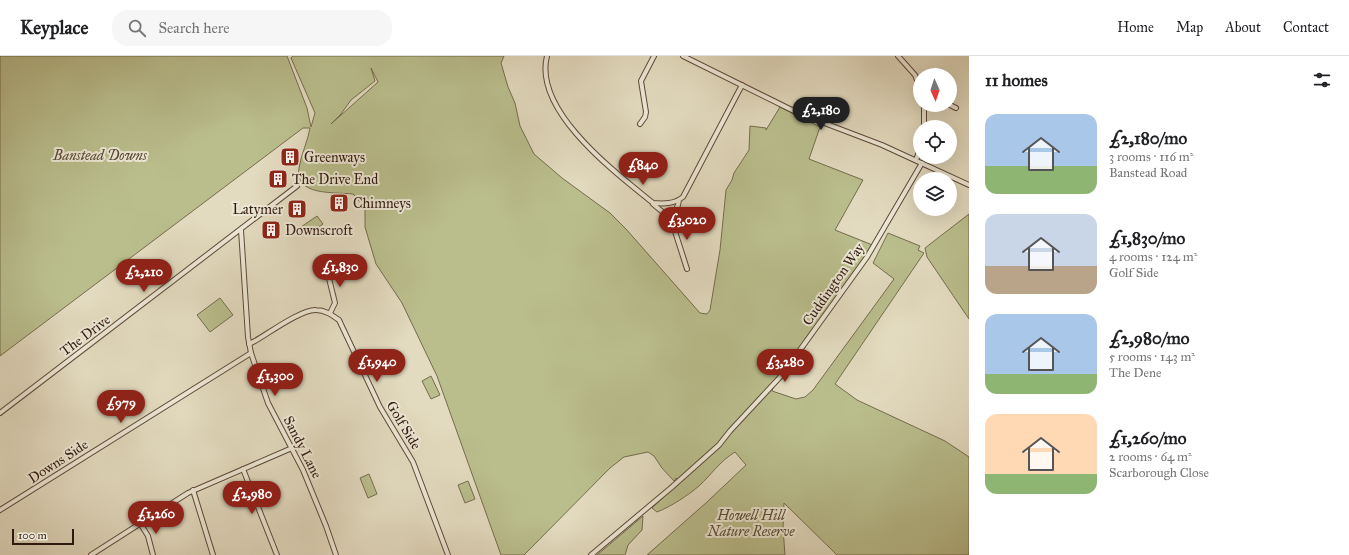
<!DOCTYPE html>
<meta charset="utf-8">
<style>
body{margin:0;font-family:"IM FELL Great Primer",serif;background:#f6f6f6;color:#202124;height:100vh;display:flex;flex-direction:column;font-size:15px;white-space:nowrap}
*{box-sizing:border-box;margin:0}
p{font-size:13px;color:#757577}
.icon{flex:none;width:22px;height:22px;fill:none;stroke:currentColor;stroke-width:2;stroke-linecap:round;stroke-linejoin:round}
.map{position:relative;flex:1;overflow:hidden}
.drawer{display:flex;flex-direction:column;background:#fff;width:380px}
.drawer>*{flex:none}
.needle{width:26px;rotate:177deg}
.tools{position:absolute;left:913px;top:12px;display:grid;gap:8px}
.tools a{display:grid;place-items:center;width:44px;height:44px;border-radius:50%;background:#fff;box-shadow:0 4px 16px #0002;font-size:20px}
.scale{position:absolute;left:12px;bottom:10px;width:62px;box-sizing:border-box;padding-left:4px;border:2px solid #30190f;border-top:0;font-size:11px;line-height:14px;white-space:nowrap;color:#30190f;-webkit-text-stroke:3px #ede8d6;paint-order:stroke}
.price{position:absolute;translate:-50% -34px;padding:0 9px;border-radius:14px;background:#8f2418;color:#fff;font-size:13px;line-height:26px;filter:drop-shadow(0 1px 2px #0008)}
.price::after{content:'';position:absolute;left:50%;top:24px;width:12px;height:9px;margin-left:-6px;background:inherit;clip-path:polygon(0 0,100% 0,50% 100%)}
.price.active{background:#222;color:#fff}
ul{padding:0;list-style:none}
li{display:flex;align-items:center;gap:12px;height:100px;padding:0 16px}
li span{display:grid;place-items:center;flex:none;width:112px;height:80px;border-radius:12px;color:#555}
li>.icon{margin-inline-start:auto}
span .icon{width:48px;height:48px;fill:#fffc;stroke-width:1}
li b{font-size:17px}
h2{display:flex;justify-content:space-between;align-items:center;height:48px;padding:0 16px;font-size:17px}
header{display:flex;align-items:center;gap:24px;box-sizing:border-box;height:56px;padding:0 20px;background:#fff;border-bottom:1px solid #e0e0e0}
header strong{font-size:19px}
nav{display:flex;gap:22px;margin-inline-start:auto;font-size:14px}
.search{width:280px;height:36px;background:#f6f6f6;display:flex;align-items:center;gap:10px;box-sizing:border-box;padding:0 14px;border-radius:16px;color:#757577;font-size:15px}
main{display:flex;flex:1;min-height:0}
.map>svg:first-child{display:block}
.green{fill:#babe8d;stroke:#756c4e;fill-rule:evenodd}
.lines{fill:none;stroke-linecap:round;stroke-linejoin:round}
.minor-casing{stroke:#5d4a3b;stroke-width:6}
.minor{stroke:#ede8d6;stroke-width:4}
.labels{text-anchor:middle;stroke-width:4;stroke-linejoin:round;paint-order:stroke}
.park-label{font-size:14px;font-style:italic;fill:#594b35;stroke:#ede8d6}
.poi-label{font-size:14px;fill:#30190f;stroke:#ede8d6;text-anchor:start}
.street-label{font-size:14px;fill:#30190f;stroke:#ede8d6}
</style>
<header>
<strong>Keyplace</strong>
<div class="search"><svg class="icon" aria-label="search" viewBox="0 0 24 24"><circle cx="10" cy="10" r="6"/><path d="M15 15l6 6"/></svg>Search here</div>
<nav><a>Home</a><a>Map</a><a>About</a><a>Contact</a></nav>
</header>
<main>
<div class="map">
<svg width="969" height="499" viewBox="0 0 969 499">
<rect width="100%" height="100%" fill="#e3dbc0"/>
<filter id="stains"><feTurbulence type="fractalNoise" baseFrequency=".005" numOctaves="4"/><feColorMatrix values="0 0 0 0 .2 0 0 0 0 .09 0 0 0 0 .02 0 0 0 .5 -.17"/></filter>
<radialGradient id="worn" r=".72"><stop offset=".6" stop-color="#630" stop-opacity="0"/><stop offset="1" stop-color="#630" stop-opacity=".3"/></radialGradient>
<g class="green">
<path d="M0 0H287L307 52 311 71 315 57 291 2 293 0H504L501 7 508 31 515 47 520 70 534 98 562 122 610 157 626 173 700 257 707 258 710 254 720 194 726 134 732 124 734 117 749 94 750 70 766 72V74L780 51 820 71 809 103 863 124 835 174 875 190 803 294 783 315 774 328 772 335 796 343 805 341 813 334 894 223 873 207 888 177 920 190 918 194 924 197 835 328 857 344 945 385 969 401V499H837L784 447 783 472 785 499H647L707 446 746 409 735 396C719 406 712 418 699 430 687 440 672 450 657 456L652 452 680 426 676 422 674 425 662 412 654 400 648 396 624 401 610 412 524 499H501L437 320 402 247 376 208 365 171V152L353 138C334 136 294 140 299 112 301 98 308 85 310 72H303L0 300ZM371 12 378 26 331 68 341 58 351 44 375 25Z"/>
<polygon points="969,158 969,263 927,201 925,192"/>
<polygon points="317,160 323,168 307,179 301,171"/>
<polygon points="220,242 233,259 210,276 197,259"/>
<polygon points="431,320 440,339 431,343 422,325"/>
<polygon points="369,418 377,438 368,442 360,422"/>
<polygon points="468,425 475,443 465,447 458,429"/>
<polygon points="643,460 642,474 628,489 625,499 597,499"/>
</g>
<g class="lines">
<g class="minor-casing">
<g id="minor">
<path d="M547 0C533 55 616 117 653 147 664 148 674 148 683 141L742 29"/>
<polyline points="683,0 798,57 882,89 969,129"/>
<polyline points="898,0 915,19 920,32"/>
<polyline points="924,49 924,71"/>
<polyline points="950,49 956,52"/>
<polyline points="640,68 645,61 646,56 641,25 654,0"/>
<polyline points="916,104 920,93"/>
<polyline points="653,148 671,163 687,213"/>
<polyline points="671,163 678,149 679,144"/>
<polyline points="241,174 248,281 251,297 268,347 303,414 326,470 336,499"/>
<polyline points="324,202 335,247 330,257"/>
<path d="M249 288 255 285C269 277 302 253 316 254 325 254 332 259 339 264L380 351 413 406 448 499"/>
<polyline points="0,357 297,130"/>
<polyline points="243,413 277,499"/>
<polyline points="193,434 213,499"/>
<polyline points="0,454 251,297"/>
<polyline points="140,467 148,480 153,499"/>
<polyline points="91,499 188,437 292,392"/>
<polyline points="591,499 672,431 719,389 730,375 782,319 867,201 922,107"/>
</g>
</g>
<use href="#minor" class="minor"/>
</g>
<defs>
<g id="building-square" transform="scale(1)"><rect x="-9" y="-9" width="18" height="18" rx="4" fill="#8f2418" stroke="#ede8d6"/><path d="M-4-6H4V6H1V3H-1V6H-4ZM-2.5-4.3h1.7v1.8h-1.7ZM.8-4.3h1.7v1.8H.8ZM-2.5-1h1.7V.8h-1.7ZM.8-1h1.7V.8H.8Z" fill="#fff"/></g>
</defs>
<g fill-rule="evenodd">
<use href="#building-square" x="290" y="101"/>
<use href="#building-square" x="278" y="123"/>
<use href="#building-square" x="339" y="147"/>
<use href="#building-square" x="297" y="153"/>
<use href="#building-square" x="271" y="174"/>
</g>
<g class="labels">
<g class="park-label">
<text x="100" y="104">Banstead Downs</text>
<text x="751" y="464">Howell Hill<tspan x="751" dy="16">Nature Reserve</tspan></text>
</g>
<g class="poi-label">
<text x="304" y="106">Greenways</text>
<text x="292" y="128">The Drive End</text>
<text x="353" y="152">Chimneys</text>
<text x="283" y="158" text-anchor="end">Latymer</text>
<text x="285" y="179">Downscroft</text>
</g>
<g class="street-label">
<text transform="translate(833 228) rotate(-55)" y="5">Cuddington Way</text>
<text transform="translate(85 279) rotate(-37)" y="5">The Drive</text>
<text transform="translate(404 369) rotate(59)" y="5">Golf Side</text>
<text transform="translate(303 391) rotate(63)" y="5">Sandy Lane</text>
<text transform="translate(58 405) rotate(-33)" y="5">Downs Side</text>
</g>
</g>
<rect width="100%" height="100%" filter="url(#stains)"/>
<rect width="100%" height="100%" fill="url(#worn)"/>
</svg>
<div class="tools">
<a><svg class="needle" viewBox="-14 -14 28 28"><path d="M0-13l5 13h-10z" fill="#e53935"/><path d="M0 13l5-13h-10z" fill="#757577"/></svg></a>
<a><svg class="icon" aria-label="locate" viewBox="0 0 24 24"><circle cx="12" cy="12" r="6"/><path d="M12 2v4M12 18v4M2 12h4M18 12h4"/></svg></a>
<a><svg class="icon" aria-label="layers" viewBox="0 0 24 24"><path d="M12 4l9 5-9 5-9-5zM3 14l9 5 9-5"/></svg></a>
</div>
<div class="scale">100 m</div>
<b class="price active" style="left:821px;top:75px">£2,180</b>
<b class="price" style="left:643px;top:130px">£840</b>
<b class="price" style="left:687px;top:185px">£3,020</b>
<b class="price" style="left:340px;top:232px">£1,830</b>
<b class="price" style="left:144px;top:237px">£2,210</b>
<b class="price" style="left:377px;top:327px">£1,940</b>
<b class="price" style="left:785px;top:327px">£3,280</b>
<b class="price" style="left:275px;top:341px">£1,300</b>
<b class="price" style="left:121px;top:368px">£979</b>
<b class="price" style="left:252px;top:459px">£2,980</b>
<b class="price" style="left:156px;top:479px">£1,260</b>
</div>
<section class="drawer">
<h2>11 homes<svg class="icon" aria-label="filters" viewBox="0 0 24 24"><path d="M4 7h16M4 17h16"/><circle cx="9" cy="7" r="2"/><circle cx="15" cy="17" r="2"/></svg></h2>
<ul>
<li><span style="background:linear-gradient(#a9c7e8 65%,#8fb573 0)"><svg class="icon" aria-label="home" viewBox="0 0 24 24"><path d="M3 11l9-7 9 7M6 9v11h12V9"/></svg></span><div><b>£2,180/mo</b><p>3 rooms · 116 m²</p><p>Banstead Road</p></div></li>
<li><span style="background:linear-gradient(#c9d6e8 65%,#b9a48a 0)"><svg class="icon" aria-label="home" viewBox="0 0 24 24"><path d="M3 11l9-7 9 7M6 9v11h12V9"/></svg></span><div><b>£1,830/mo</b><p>4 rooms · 124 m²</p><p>Golf Side</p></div></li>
<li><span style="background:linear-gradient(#a9c7e8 75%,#8fb573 0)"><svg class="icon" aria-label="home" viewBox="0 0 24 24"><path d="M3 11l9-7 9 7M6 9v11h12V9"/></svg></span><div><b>£2,980/mo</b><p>5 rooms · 143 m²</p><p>The Dene</p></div></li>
<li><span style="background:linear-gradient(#ffd9b3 75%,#8fb573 0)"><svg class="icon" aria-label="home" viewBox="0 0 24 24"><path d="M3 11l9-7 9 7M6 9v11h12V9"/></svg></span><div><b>£1,260/mo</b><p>2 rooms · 64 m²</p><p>Scarborough Close</p></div></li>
</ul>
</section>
</main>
